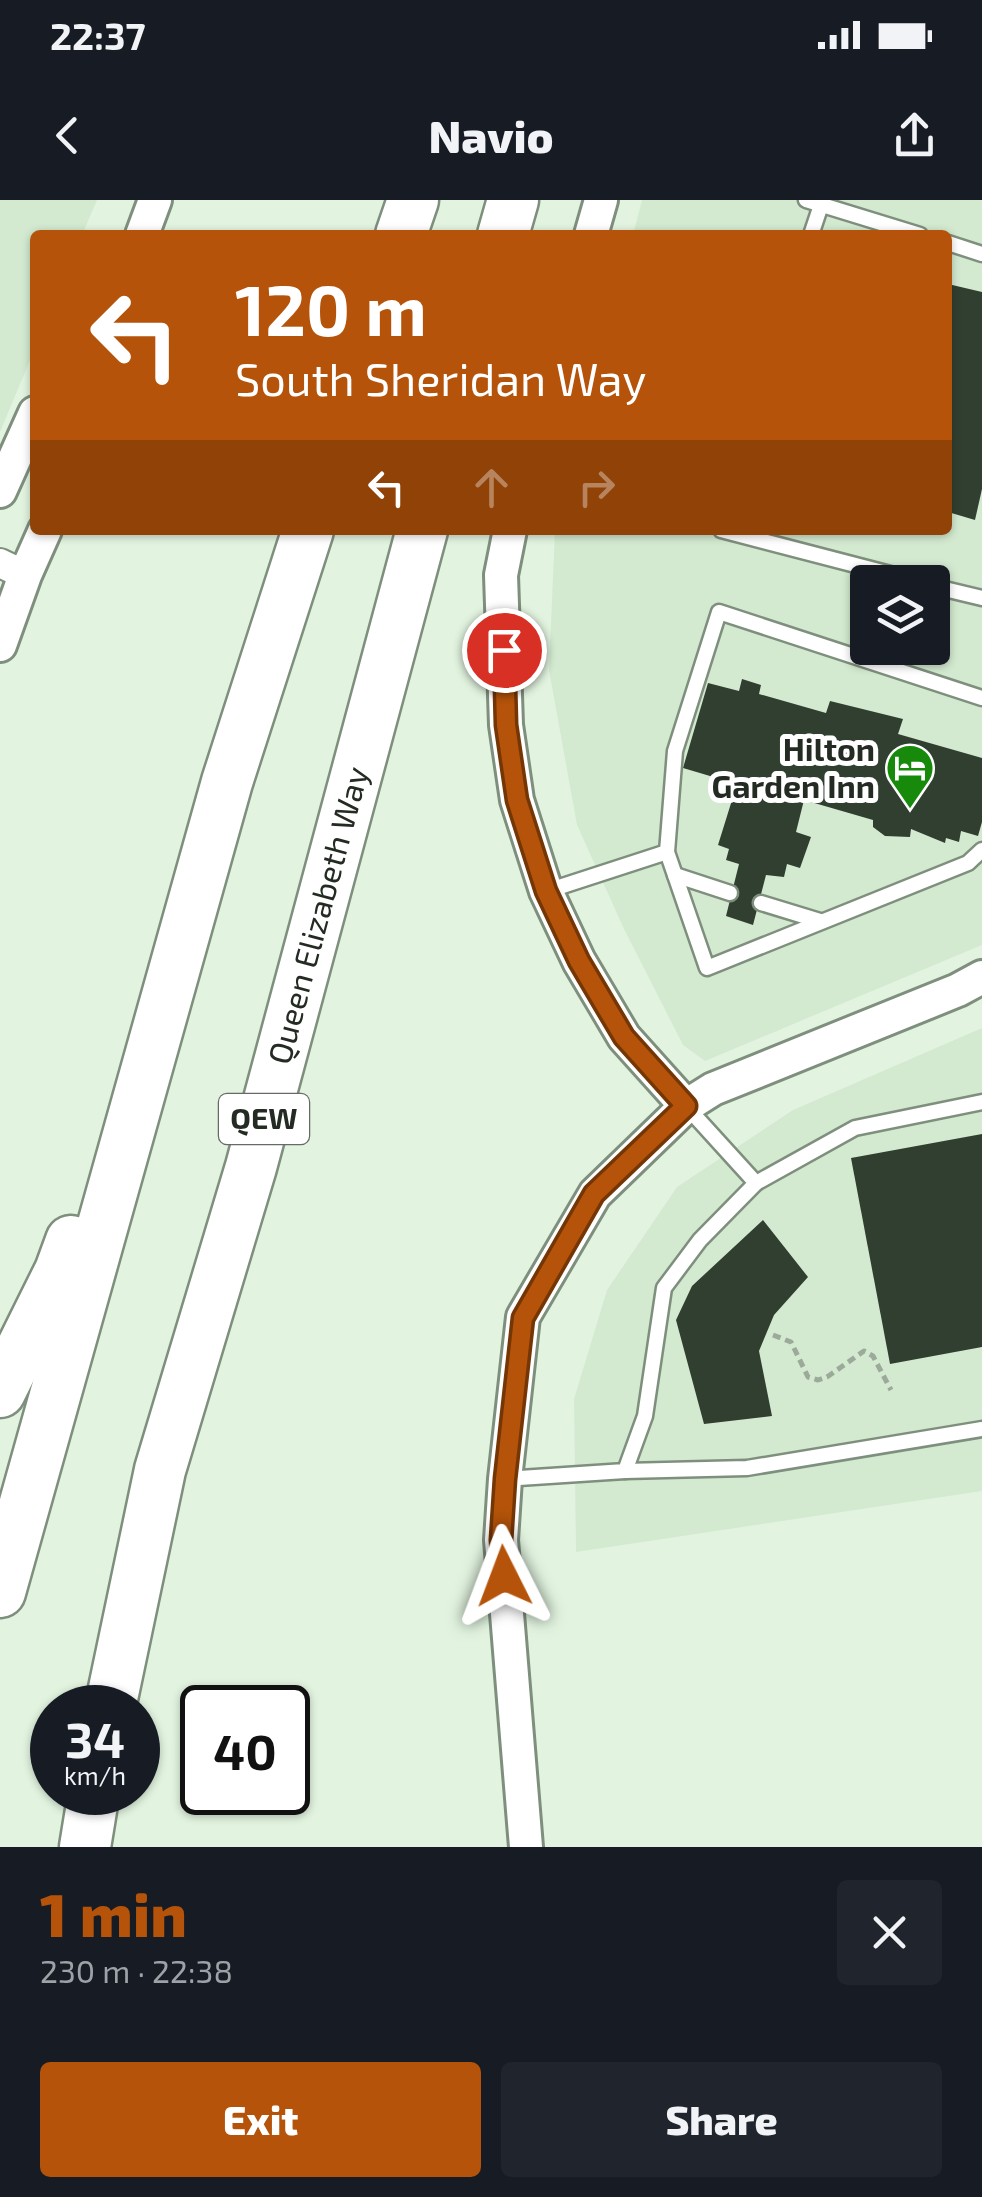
<!DOCTYPE html>
<meta charset="utf-8">
<style>
body{margin:0;font-family:"Exo 2",sans-serif;background:#20242c;color:#f1f3f6;height:100vh;display:flex;flex-direction:column;font-size:38px;white-space:nowrap}
*{box-sizing:border-box;margin:0}
p{font-size:32px;color:#9ea1a6}
.icon{flex:none;width:55px;height:55px;fill:none;stroke:currentColor;stroke-width:2;stroke-linecap:round;stroke-linejoin:round}
.map{position:relative;height:1647px;overflow:hidden}
.side{display:flex;flex-direction:column;background:#171b24;flex:1}
.side>*{flex:none}
.hud{position:absolute;left:30px;top:30px;width:922px;height:305px;border-radius:10px;box-shadow:0 2px 8px #0004;background:#b45309;color:#fff;overflow:hidden}
.buttons{position:absolute;left:850px;top:365px;display:grid;gap:20px}
.buttons a{display:grid;place-items:center;width:100px;height:100px;border-radius:10px;background:#171b24;box-shadow:0 2px 8px #0004;font-size:50px}
.speed{position:absolute;left:30px;top:1485px;display:flex;gap:20px;font-size:50px;font-weight:700;text-align:center}
.speed>*{display:grid;place-content:center;width:130px;height:130px;border-radius:50%;background:#171b24;box-shadow:0 2px 8px #0004;line-height:1}
.speed small{font-size:25px;font-weight:400}
.speed .limit{border:5px solid #111;border-radius:15px;background:#fff;color:#111}
.pin{position:absolute;display:grid;place-items:center;width:85px;height:85px;color:#fff;margin:-42px;border:5px solid #fff;border-radius:50%;box-shadow:0 2px 10px #0007}
.me{position:absolute;width:110px;margin:-55px;rotate:357deg;stroke-linejoin:round;filter:drop-shadow(0 0 8px #0008)}
.turn{display:flex;align-items:center;gap:35px;height:210px;padding:0 40px;font-size:45px}
.turn .icon{width:130px;height:130px;stroke-width:2.5}
.turn b{display:block;font-size:70px;line-height:85px}
.lanes{display:flex;align-items:center;height:95px;padding:0 40px;background:#0003;justify-content:center;gap:50px;direction:ltr}
.lanes .off{opacity:.35}
.round{display:grid;place-items:center;flex:none;width:105px;height:105px;border-radius:10px;background:#20242c}
.headline{display:flex;align-items:center;justify-content:space-between;height:170px;padding:0 40px}
h1{font-size:60px;font-weight:800;line-height:75px;color:#b45309}
.button{display:flex;gap:20px;margin-top:auto;padding:20px 40px}
.button a{flex:1;height:115px;border-radius:10px;background:#b45309;color:#fff;font-size:40px;font-weight:800;line-height:115px;text-align:center}
.button a+a{background:#20242c;color:#f1f3f6}
.status{display:flex;justify-content:space-between;align-items:center;height:70px;padding:0 50px;background:#171b24;direction:ltr}
.status svg{height:28px;fill:currentColor}
header{display:flex;justify-content:space-between;align-items:center;height:130px;padding:0 40px;background:#171b24;font-size:45px;font-weight:800}
.map>svg:first-child{display:block}
.built{fill:#d3ead0;fill-rule:evenodd}
.building{fill:#313f30}
.lines{fill:none;stroke-linecap:round;stroke-linejoin:round}
.service-casing{stroke:#7f8f7d;stroke-width:19}
.minor-casing{stroke:#7f8f7d;stroke-width:32}
.tertiary-casing{stroke:#7f8f7d;stroke-width:38}
.motorway-casing{stroke:#7f8f7d;stroke-width:55}
.path{stroke:#9caa9a;stroke-width:5;stroke-dasharray:8 5;stroke-linecap:butt}
.service{stroke:#fff;stroke-width:14}
.minor{stroke:#fff;stroke-width:28}
.tertiary{stroke:#fff;stroke-width:32}
.motorway{stroke:#fff;stroke-width:50}
.route-casing{stroke:#753606;stroke-width:25}
.route{stroke:#b45309;stroke-width:18}
.labels{text-anchor:middle;stroke-width:10;stroke-linejoin:round;paint-order:stroke}
.shield{fill:#fff;stroke:#666b65;stroke-width:2.5}
.shield-label{font-size:30px;font-weight:bold;fill:#242b23}
.poi-label{font-size:32px;font-weight:bold;fill:#242b23;stroke:#fff;text-anchor:end}
.street-label{font-size:32px;fill:#242b23;stroke:#fff}
</style>
<div class="status"><b>22:37</b><svg viewBox="0 0 49 12"><path d="M0 12V9h3v3zM5 12V6h3v6zM10 12V3h3v9zM15 12V0h3v12zM26 1h20v11H26zM47 4h2v5h-2z"/></svg></div>
<header><svg class="icon" aria-label="back" viewBox="0 0 24 24"><path d="M15 5l-7 7 7 7"/></svg>Navio<svg class="icon" aria-label="share" viewBox="0 0 24 24"><path d="M12 15V3M7 8l5-5 5 5M5 13v7h14v-7"/></svg></header>
<div class="map">
<svg width="982" height="1647" viewBox="0 0 982 1647">
<rect width="100%" height="100%" fill="#e2f4e0"/>
<g class="built">
<path d="M0 0H97L82 35H35V148L0 232Z"/>
<path d="M642 0H982V745L705 861 683 845 624 729 577 625 549 470 555 330H948V35H633ZM868 382H932V448H868Z"/>
<path d="M982 828V1291L576 1352 574 1199 607 1090 677 987 793 910Z"/>
</g>
<g class="building">
<path d="M948 84 982 92V289L975 320 948 312Z"/>
<path d="M742 479 761 485 759 494 826 513 830 501 903 519 898 534 982 558V622L978 636 961 631 959 642 946 638 945 643 911 629 910 637 885 636 873 627V620L804 600 796 632 811 637 800 668 787 664 784 677 766 675 753 725 726 716 739 664 726 660 729 649 718 645 737 584 683 568 708 483 739 491Z"/>
<path d="M982 934V1147L890 1164 851 958Z"/>
<path d="M763 1020 808 1077 774 1115 759 1151 772 1216 704 1224 676 1120 692 1086Z"/>
</g>
<g class="lines">
<g class="service-casing">
<g id="service">
<path d="M806 0 920 35"/>
<path d="M811 35 821 5"/>
<path d="M948 43 982 54"/>
<path d="M721 330 921 382"/>
<path d="M932 386 982 398"/>
<path d="M982 498 719 412 675 551 667 652 707 768 968 663 982 650"/>
<path d="M675 675 730 693"/>
<path d="M547 691 667 652"/>
<path d="M761 703 820 721"/>
<path d="M756 983 855 928 982 902"/>
<path d="M625 1271 747 1268 982 1229"/>
<path d="M505 1279 625 1271 645 1216 664 1088 700 1040 756 983 686 906"/>
</g>
</g>
<g class="minor-casing">
<path id="minor" d="M0 363 25 375"/>
</g>
<g class="tertiary-casing">
<g id="tertiary">
<path d="M142 35 155 0"/>
<path d="M591 35 601 0"/>
<path d="M0 291 35 213"/>
<path d="M510 330 501 375 506 525 517 600 546 691 579 761 624 837 686 906"/>
<path d="M0 445 25 375 45 330"/>
<path d="M526 1647 501 1340 505 1279 523 1117 595 994 686 906 713 889 958 790 982 777"/>
</g>
</g>
<g class="motorway-casing">
<g id="motorway">
<path d="M401 35 413 0"/>
<path d="M503 35 513 0"/>
<path d="M0 1192 60 1071 71 1041"/>
<path d="M0 1392 227 582 308 330"/>
<path id="s1" d="M110 1508 160 1270 251 967 422 330"/>
<path d="M85 1647 94 1592"/>
</g>
</g>
<path class="path" d="M773 1135 791 1142 808 1177 818 1180 827 1177 864 1151 873 1156 891 1190"/>
<use href="#service" class="service"/>
<use href="#minor" class="minor"/>
<use href="#tertiary" class="tertiary"/>
<use href="#motorway" class="motorway"/>
</g>
<g class="lines">
<g class="route-casing">
<path id="route" d="M504 450 506 525 517 600 546 691 579 761 624 837 686 906 594 994 523 1118 505 1279 501 1340 504 1376"/>
</g>
<use href="#route" class="route"/>
</g>
<defs>
<g id="hotel-pin" transform="scale(2.5)"><path d="M0 17L-7.5 6A9.5 9.5 0 1 1 7.5 6Z" fill="#178a0c" stroke="#fff"/><path d="M-6-4.5h1.5V1H6V5H4.5V3h-9V5H-6ZM-4 0a1.8 1.8 0 1 1 3.6 0ZM.5 0V-2.5h3Q6-2.5 6 0Z" fill="#fff"/></g>
</defs>
<g fill-rule="evenodd">
<use href="#hotel-pin" x="910" y="568"/>
</g>
<g class="labels">
<rect class="shield" x="219" y="894" width="90" height="50" rx="8"/>
<g class="shield-label">
<text x="264" y="929">QEW</text>
</g>
<g class="poi-label">
<text x="875" y="561">Hilton<tspan x="875" dy="37">Garden Inn</tspan></text>
</g>
<g class="street-label">
<text dy="11" stroke="none"><textPath href="#s1" startOffset="820">Queen Elizabeth Way</textPath></text>
</g>
</g>
</svg>
<div class="buttons">
<a><svg class="icon" aria-label="layers" viewBox="0 0 24 24"><path d="M12 4l9 5-9 5-9-5zM3 14l9 5 9-5"/></svg></a>
</div>
<div class="speed"><div>34<small>km/h</small></div><div class="limit">40</div></div>
<div class="pin" style="left:504px;top:450px;background:#d93025"><svg class="icon" aria-label="arrive" viewBox="0 0 24 24"><path d="M6 21V4h12l-3 4 3 4H6"/></svg></div>
<svg class="me" style="left:504px;top:1376px" viewBox="-20 -20 40 40"><path d="M0-17L14 15 0 8-14 15z" fill="#b45309" stroke="#fff" stroke-width="4"/></svg>
<div class="hud">
<div class="turn"><svg class="icon" aria-label="left" viewBox="0 0 24 24"><path d="M17 20v-9H6M10 6l-5 5 5 5"/></svg><div><b>120 m</b>South Sheridan Way</div></div>
<div class="lanes"><svg class="icon" aria-label="left" viewBox="0 0 24 24"><path d="M17 20v-9H6M10 6l-5 5 5 5"/></svg><svg class="icon off" aria-label="ahead" viewBox="0 0 24 24"><path d="M12 20V5M6 11l6-6 6 6"/></svg><svg class="icon off" aria-label="right" viewBox="0 0 24 24"><path d="M7 20v-9h11M14 6l5 5-5 5"/></svg></div>
</div>
</div>
<section class="side">
<div class="headline"><div><h1>1 min</h1><p>230 m · 22:38</p></div><a class="round"><svg class="icon" aria-label="close" viewBox="0 0 24 24"><path d="M6 6l12 12M18 6L6 18"/></svg></a></div>
<div class="button"><a>Exit</a><a>Share</a></div>
</section>
